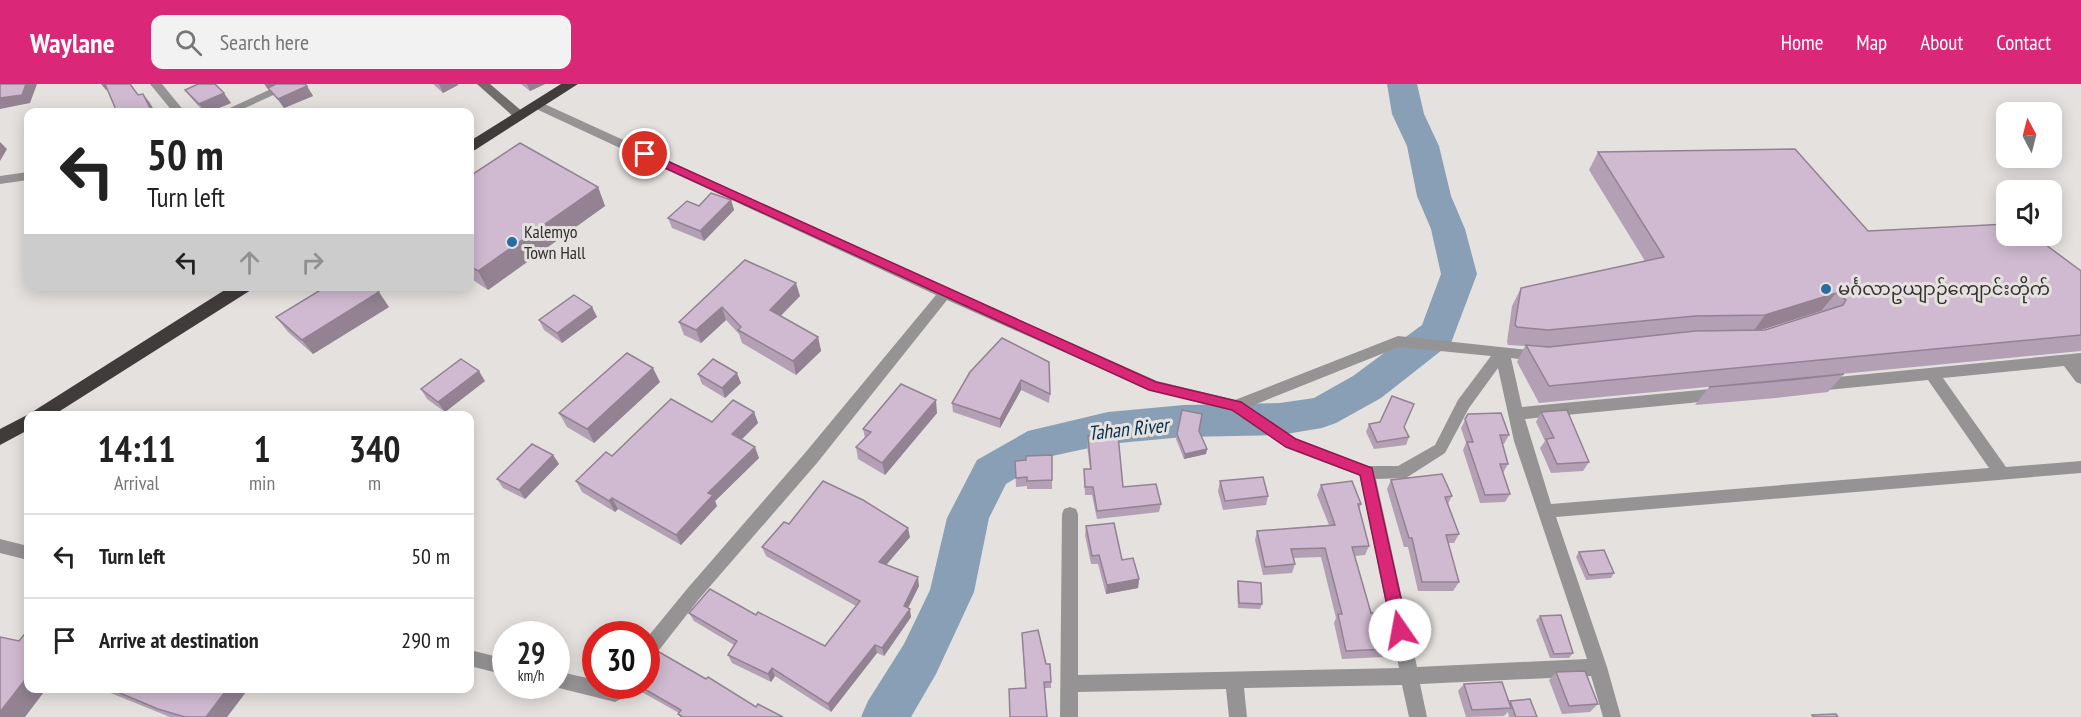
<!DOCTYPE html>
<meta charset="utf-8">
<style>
body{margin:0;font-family:"PT Sans Narrow","Noto Sans Myanmar",sans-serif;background:#f2f2f2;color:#222;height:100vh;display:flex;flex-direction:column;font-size:22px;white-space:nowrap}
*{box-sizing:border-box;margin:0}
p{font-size:20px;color:#767676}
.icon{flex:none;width:33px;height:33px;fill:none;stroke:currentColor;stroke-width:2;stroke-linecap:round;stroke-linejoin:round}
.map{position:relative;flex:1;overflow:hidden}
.sheet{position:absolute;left:24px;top:327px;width:450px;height:282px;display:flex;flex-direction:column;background:#fff;border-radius:12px;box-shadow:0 3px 15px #0003}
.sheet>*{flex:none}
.guide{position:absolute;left:24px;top:24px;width:450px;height:183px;border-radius:12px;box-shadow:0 3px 15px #0003;background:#fff;color:#222;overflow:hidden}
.needle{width:39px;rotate:353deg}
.tools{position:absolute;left:1996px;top:18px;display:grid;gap:12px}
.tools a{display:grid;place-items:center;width:66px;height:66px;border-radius:12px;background:#fff;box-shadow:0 3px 15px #0003;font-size:30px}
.speed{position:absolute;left:492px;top:537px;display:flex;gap:12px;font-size:30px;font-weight:700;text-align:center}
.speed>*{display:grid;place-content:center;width:78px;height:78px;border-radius:50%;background:#fff;box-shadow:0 3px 15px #0003;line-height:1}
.speed small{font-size:15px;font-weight:400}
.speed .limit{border:9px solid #d22;background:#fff;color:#111}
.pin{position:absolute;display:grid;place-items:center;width:51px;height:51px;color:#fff;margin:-26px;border:3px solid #fff;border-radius:50%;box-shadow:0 2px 6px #0007}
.me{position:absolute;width:66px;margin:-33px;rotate:348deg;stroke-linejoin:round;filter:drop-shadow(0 0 4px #0008)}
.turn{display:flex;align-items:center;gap:21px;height:126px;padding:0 24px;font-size:27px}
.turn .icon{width:78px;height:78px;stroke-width:2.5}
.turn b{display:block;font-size:42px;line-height:51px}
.lanes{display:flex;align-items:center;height:57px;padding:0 24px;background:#0003;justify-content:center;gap:30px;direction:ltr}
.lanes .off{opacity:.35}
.eta{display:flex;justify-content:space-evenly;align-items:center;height:102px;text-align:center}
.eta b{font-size:36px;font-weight:600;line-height:42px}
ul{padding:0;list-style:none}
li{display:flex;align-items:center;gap:18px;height:84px;padding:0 24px;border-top:2px solid #e0e0e0}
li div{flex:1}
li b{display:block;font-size:22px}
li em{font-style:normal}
header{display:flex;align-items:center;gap:36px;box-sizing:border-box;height:84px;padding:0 30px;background:#db2777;color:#fff}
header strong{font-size:28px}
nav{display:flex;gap:33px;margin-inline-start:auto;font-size:21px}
.search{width:420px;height:54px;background:#f2f2f2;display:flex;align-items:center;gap:15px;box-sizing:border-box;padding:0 21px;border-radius:12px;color:#767676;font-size:22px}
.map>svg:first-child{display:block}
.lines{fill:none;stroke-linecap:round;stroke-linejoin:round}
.river{fill:#899fb5;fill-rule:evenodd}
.street{fill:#959393;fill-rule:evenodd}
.secondary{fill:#706d6d;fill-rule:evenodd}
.highway{fill:#403c3c;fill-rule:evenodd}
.wall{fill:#b3a0b4;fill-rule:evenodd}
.shaded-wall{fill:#928292}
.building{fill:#d0bad1;stroke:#928292;stroke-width:1.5}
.route{fill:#db2777;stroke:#8e194d;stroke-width:1.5}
.poi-dot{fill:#296ca1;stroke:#e5e1df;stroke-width:2}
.labels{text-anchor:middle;stroke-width:6;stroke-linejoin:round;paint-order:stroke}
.poi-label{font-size:18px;fill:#323030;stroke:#e5e1df;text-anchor:start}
.water-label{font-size:20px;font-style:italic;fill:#092f4e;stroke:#e5e1df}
</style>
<header>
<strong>Waylane</strong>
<div class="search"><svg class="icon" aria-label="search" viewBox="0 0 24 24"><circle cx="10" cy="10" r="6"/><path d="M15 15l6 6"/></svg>Search here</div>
<nav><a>Home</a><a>Map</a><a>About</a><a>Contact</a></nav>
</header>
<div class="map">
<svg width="2081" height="633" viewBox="0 0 2081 633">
<rect width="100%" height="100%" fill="#e5e1df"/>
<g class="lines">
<path class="river" d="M1387 0H1417L1424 30 1439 62 1451 112 1465 145 1477 190 1451 259 1381 314 1336 339 1322 344 1280 351 1184 353 1108 360 1052 372 1006 400 989 434 974 508 936 590 911 633H861L868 617 904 560 930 506 947 434 977 376 1028 347 1108 328 1184 321 1280 319 1314 314 1353 292 1422 241 1441 190 1431 145 1417 112 1407 62 1392 30Z"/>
<g class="street">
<path d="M150 0H162L185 28H173Z"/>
<path d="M282 0H298L236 28H221Z"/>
<path d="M538 17 950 205 1157 297 1235 316 1398 252 1546 268 1548 272 1546 276 1541 278 1511 274 1522 323 1721 304 1726 306 1728 310 1726 314 1721 316 1525 335 1551 420 1989 384 1928 296 1817 307 1812 305 1810 301 1812 297 1817 295 2081 269V300L2076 298 2064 282 1943 294 2006 383 2081 377V389L1556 433 1607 583 1621 633H1603L1591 592 1420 600 1427 633H1409L1402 601 1244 604 1247 633H1229L1226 605 1078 608V633H1060L1062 430 1064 425 1070 423 1076 425 1078 430V591L1399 584 1360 392 1286 363 1232 327 1149 306 947 216 817 379 699 515 652 575 646 577V555L687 505 805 369 936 211 534 24 532 21ZM1399 263 1491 272 1458 316 1435 361 1398 382H1368L1296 355 1249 323ZM1498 284 1514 357 1587 575 1417 583 1376 395 1406 394 1445 369 1469 324Z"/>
<path d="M28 88V96L0 100V92Z"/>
<path d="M0 455 28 462V476L0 469Z"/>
<path d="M470 566 506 575V591L470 582Z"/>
<path d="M556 587 596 596V602H629L621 615 615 618 551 602H556Z"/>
</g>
<path class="secondary" d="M477 0H490L524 29V35H516Z"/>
<g class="highway">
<path d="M561 0H578L475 66 470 68V57Z"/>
<path d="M231 202H253L251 206 52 332H28V346L0 361V345L29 330Z"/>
</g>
</g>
<g class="wall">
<path d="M264 0H305L313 12 284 24 269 4H267Z"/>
<path d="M433 0H458V1L443 9Z"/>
<path d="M521 0H545L530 7Z"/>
<path d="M185 6 231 19 209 28H204L193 16Z"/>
<path d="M1598 68 1868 147 2081 187V267L1539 319 1517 278 1525 262 1508 261 1507 258 1512 222 1521 204 1645 177 1589 86ZM1821 227 1823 228 1765 246H1761Z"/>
<path d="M470 92 598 103 605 122 488 206 470 194Z"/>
<path d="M731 116 734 126 704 157 672 144 668 134 699 122Z"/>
<path d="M745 176 800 212 781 232 818 253 821 267 796 291 742 259 739 250 726 236 701 259 684 251 679 238Z"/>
<path d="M389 223 313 270 288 248 276 233Z"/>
<path d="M592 223 597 233 562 259 544 246 539 236Z"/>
<path d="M1002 254 1050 310 1049 319 1021 306 1000 344 953 328 952 319Z"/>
<path d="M698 290 741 299 725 314 702 300Z"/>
<path d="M1844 290 1828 308 1776 314 1695 321 1709 303Z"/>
<path d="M485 297 445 328 427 315 421 305Z"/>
<path d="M660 298 594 359 567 343 559 329Z"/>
<path d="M1182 326 1199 347 1207 365 1206 370 1184 375 1176 355Z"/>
<path d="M754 328 758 339 742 355 759 374 715 417 717 422 681 461 618 425 615 428 582 408 576 397 712 338Z"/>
<path d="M1541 328 1589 378 1583 387 1551 389 1540 364 1545 357 1536 338Z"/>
<path d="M937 329 885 391 858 375 856 363 865 354 863 345Z"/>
<path d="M1468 330 1509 351 1504 360H1502L1508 380 1503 389 1510 410 1505 418 1480 419 1463 366 1466 359 1461 344Z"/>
<path d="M1380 338 1404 343 1409 353 1406 361 1374 365 1366 348 1369 340Z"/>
<path d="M1088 352 1123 403 1161 420 1159 428 1097 435 1092 411H1085L1084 385H1090L1087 361Z"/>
<path d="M553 371 559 380 525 415 503 404 497 395Z"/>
<path d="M1052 371V405H1027V402L1016 403 1015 377 1026 376Z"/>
<path d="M1391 396 1452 412 1448 420 1459 450 1454 459H1448L1459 498 1453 507H1418L1408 463H1404L1387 405Z"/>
<path d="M1220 397 1268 412 1266 421 1223 426 1218 407Z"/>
<path d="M1321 401 1361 420 1359 425 1369 462 1365 471 1355 472 1371 529 1388 565 1384 573 1342 575 1334 539 1336 534 1321 473 1294 474 1295 480 1292 489 1263 491 1255 456 1257 447 1329 441 1317 411Z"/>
<path d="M789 440 910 453 886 481 919 502 908 524 911 533 884 572 877 569 831 628 775 592 771 598 732 579 728 571 734 561 694 537 689 529 756 531 825 562 856 522 766 472 762 463Z"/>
<path d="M1086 442 1139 495 1138 504 1106 510 1098 480H1091L1085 451Z"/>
<path d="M1579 468 1614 489 1611 494 1586 496 1576 473Z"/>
<path d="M1238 497 1262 520 1260 525 1238 524 1237 501Z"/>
<path d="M1540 532 1573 569 1569 574H1550L1536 536Z"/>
<path d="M1022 549 1051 598V604H1025Z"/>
<path d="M1556 588 1598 620 1590 628 1562 630 1549 596Z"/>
<path d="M1464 600 1509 619 1510 617 1537 633H1509L1508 628 1504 632 1466 633 1458 607Z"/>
<path d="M637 602H646L756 623 783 633H680L678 630 679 629 640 607Z"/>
<path d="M102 604H249L227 633H170L108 608Z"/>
</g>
<g class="shaded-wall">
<path d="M26 0H37L30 19 0 25V14Z"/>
<path d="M101 0H106L110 5 106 6Z"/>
<path d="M265 0H277L267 4Z"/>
<path d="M439 0H458V1L443 9Z"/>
<path d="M527 0H545L530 7Z"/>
<path d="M307 2 313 12 284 24 278 15Z"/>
<path d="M224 9 231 19 209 28H205L199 20Z"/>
<path d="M143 10 150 19 155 28H152Z"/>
<path d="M0 58 7 65 0 77Z"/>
<path d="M598 103 605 122 488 206 478 187Z"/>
<path d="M731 116 734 126 704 157 700 147Z"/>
<path d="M796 199 800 212 773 239 770 226Z"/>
<path d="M379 208 389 223 313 270 302 256Z"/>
<path d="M1836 209 1821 227 1752 249 1765 231Z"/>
<path d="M592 223 597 233 562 259 557 249Z"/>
<path d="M722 223 726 236 701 259 696 246Z"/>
<path d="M818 253 821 267 796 291 793 277Z"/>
<path d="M653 284 660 298 594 359 587 345Z"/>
<path d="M479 287 485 297 445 328 438 318Z"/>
<path d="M737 289 741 299 725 314 722 304Z"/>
<path d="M1021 296V306L1000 344V335Z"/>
<path d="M936 316 937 329 885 391 882 379Z"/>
<path d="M754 328 758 339 736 361 732 350Z"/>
<path d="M755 363 759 374 715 417 717 422 681 461 676 451 708 409Z"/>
<path d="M1207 365 1206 370 1184 375 1185 370Z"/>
<path d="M553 371 559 380 525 415 519 406Z"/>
<path d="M612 414 618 425 615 428 609 417Z"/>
<path d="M908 444 910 453 881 487 879 478Z"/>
<path d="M918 493 919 502 905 530 904 522Z"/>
<path d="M1139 495 1138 504 1106 510 1107 501Z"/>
<path d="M910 525 911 533 884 572 882 564Z"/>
<path d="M875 561 877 569 831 628 828 620Z"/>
<path d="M772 584 775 592 771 598 768 590Z"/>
<path d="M28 592V604H47L25 633H0V628Z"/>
<path d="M228 604H249L227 633H206Z"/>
</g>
<g class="building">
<path d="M0 0H26L22 11 0 14Z"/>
<path d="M105 0H130L138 11 143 10 152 28H131L129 26 122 28H117Z"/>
<path d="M198 0H215L224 9 199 20 185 6Z"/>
<path d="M276 0H305L307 2 278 15 268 4Z"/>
<path d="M451 25 457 28H445Z"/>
<path d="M520 59 598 103 478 187 470 182V92Z"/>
<path d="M1795 65 1868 147 2007 140V152H2034L2081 187V251L1549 302 1526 261 1549 263 1695 247 1765 246 1843 221 1846 216 1836 209 1765 231 1695 232 1548 246 1517 243 1515 241 1521 204 1664 173 1598 68Z"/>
<path d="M711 109 731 116 700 147 668 134 687 117 699 122Z"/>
<path d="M745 176 796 199 770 226 818 253 793 277 738 246 741 243 722 223 696 246 679 238Z"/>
<path d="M327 202H372L379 208 302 256 276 233Z"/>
<path d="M574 211 592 223 557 249 539 236Z"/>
<path d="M1002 254 1049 278 1050 310 1021 296 1000 335 952 319 970 288Z"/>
<path d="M627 269 653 284 587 345 559 329Z"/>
<path d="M461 275 479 287 438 318 421 305Z"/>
<path d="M713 275 737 289 722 304 698 290Z"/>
<path d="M1844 290 1791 296 1709 303Z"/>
<path d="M901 300 936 316 882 379 856 363 871 348 863 345Z"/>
<path d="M1392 312 1414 320 1404 343 1409 353 1377 358 1369 340 1380 338Z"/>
<path d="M671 315 712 338 733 316 754 328 732 350 755 363 708 409 713 411 676 451 612 414 609 417 576 397 606 368 612 372Z"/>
<path d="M1182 326 1202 330 1199 347 1207 365 1185 370 1177 350Z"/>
<path d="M1567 326 1589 378 1557 380 1546 355 1554 354 1541 328Z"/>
<path d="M1501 329 1509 351H1500L1508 380H1500L1510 410 1485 411 1467 358H1473L1465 335 1468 330Z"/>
<path d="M1118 351 1123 403 1156 400 1161 420 1097 427 1093 403H1085L1084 385H1091L1088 352Z"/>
<path d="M532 360 553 371 519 406 497 395Z"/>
<path d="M1052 371V396L1027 397V393L1016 394 1015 377 1026 376V372Z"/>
<path d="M1442 390 1452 412 1445 413 1459 450 1446 451 1459 498H1422L1412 454H1409L1391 396Z"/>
<path d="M1263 393 1268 412 1225 417 1220 397Z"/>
<path d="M823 397 863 416 908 444 879 478 918 493 904 522 910 525 882 564 875 561 828 620 772 584 768 590 728 571 737 557 689 529 710 505 756 531 758 528 825 562 860 517 762 463 784 438 789 440Z"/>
<path d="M1352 397 1361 420H1358L1369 462 1352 463 1371 529H1379L1388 565 1346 567 1338 530H1342L1325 464 1291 465 1295 480 1265 483 1257 447 1335 441 1321 401Z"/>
<path d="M1114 439 1122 476 1133 474 1139 495 1107 501 1099 471 1092 472 1086 442Z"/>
<path d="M1604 466 1614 489 1589 491 1579 468Z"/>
<path d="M1238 497 1261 499 1262 520 1239 519Z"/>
<path d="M1561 531 1573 569 1554 570 1540 532Z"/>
<path d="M28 546V592L0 628V553L19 557Z"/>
<path d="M1038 546 1046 580H1050L1051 598H1044L1047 633H1010L1009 605 1026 604 1022 549Z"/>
<path d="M659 568 706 595 708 593 756 623 758 620 783 633H683L678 630 681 626 639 602H646V584Z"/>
<path d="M1585 587 1598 620 1569 622 1556 588Z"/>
<path d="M1502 598 1511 624 1472 626 1464 600Z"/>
<path d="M108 604H228L206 633H185L158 625Z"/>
<path d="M1530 615 1537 633H1516L1510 617Z"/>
<path d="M1836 630 1838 633H1813L1812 631Z"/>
</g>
<path class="route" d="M645 67 1156 298 1241 318 1296 355 1372 384 1408 546 1405 551 1400 554 1394 551 1392 546 1360 391 1286 363 1232 326 1149 306 641 73V68Z"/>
<g class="poi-dot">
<circle cx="512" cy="158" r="6"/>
<circle cx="1826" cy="205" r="6"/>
</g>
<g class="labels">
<g class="poi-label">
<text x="524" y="154">Kalemyo<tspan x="524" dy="21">Town Hall</tspan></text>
<text x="1838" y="211">မင်္ဂလာဥယျာဉ်ကျောင်းတိုက်</text>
</g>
<g class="water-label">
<text transform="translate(1128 345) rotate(-6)" y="7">Tahan River</text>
</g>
</g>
</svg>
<div class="tools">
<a><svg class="needle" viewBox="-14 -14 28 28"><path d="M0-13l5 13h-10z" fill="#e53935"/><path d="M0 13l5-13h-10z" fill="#767676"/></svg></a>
<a><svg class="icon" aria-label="sound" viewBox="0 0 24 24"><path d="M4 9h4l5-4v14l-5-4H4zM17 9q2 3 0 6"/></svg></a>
</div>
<div class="speed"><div>29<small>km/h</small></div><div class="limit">30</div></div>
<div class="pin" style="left:645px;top:70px;background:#d93025"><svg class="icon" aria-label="arrive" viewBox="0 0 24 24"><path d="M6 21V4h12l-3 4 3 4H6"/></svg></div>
<svg class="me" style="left:1400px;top:546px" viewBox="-20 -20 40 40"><circle r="19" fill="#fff"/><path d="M0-13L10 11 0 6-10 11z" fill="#db2777"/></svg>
<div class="guide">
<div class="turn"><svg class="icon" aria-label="left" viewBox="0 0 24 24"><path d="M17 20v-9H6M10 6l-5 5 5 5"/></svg><div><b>50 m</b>Turn left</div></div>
<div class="lanes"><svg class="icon" aria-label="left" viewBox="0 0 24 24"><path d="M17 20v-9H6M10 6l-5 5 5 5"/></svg><svg class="icon off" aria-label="ahead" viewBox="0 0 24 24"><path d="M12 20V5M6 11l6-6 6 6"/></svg><svg class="icon off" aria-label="right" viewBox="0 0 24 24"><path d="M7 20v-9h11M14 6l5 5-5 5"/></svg></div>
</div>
<section class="sheet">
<div class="eta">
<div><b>14:11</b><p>Arrival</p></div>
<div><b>1</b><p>min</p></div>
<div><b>340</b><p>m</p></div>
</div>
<ul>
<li><svg class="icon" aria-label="left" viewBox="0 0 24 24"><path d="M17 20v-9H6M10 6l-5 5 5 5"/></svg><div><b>Turn left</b></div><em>50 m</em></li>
<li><svg class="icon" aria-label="arrive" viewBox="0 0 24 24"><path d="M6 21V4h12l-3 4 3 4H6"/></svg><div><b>Arrive at destination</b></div><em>290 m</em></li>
</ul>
</section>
</div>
